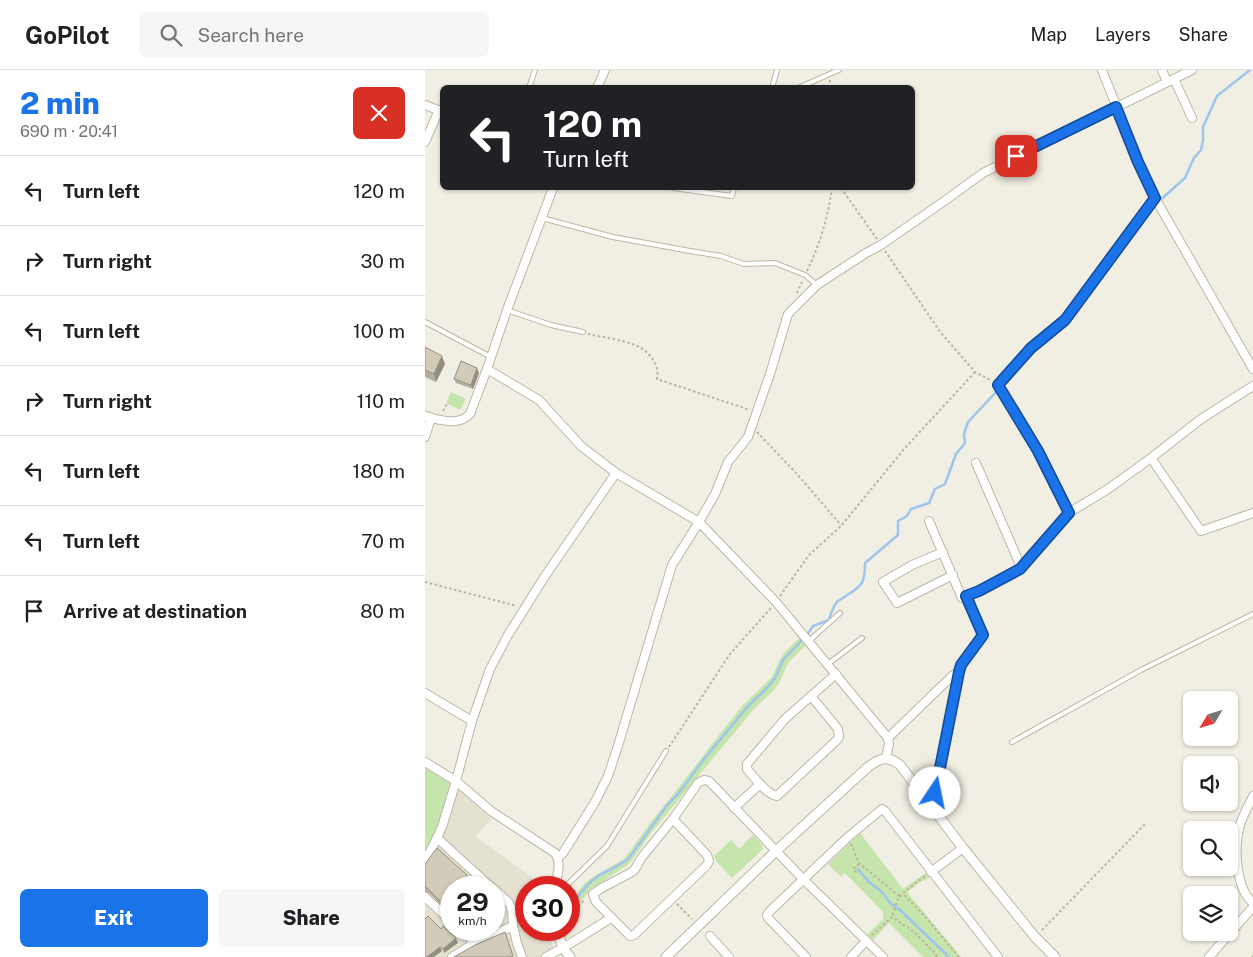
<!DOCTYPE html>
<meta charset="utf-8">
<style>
body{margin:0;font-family:"Public Sans",sans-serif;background:#f6f6f6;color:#202124;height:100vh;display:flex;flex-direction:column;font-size:19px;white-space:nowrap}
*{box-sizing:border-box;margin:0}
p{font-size:16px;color:#757577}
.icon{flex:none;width:28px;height:28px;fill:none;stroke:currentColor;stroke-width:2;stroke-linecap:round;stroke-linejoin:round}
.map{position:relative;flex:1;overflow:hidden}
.sheet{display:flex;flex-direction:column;background:#fff;width:425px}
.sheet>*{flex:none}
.guide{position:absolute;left:15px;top:15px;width:475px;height:105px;border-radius:8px;box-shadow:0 1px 4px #0004;background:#202124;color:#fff;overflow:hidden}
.needle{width:32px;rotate:232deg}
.tools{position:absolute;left:758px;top:621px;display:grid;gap:10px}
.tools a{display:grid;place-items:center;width:55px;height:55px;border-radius:8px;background:#fff;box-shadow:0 1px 4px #0004;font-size:25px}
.speed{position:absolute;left:15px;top:806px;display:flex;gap:10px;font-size:25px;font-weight:700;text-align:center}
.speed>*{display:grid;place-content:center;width:65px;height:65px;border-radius:50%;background:#fff;box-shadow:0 1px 4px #0004;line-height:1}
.speed small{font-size:12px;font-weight:400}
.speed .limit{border:8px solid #d22;background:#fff;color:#111}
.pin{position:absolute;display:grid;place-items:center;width:42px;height:42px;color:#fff;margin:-21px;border-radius:10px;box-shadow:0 2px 8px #0006}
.me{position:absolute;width:55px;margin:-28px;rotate:11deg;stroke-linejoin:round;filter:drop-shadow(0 0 4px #0008)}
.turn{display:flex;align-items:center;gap:18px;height:105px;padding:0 20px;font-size:22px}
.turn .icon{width:65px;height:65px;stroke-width:2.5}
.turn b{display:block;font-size:35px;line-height:42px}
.round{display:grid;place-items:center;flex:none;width:52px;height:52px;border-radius:8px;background:#f6f6f6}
.overview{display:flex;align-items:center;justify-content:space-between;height:85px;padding:0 20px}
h1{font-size:30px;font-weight:800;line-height:38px;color:#1a73e8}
.button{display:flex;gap:10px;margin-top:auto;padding:10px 20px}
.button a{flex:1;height:58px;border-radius:8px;background:#1a73e8;color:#fff;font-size:20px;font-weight:800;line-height:58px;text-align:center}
.button a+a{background:#f6f6f6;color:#202124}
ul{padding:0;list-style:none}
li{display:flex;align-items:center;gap:15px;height:70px;padding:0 20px;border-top:1px solid #e0e0e0}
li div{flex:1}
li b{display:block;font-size:19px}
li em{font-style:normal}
header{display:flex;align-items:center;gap:30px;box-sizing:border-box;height:70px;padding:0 25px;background:#fff;border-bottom:1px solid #e0e0e0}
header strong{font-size:24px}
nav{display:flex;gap:28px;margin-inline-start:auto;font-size:18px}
.search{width:350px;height:45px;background:#f6f6f6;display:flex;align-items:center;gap:12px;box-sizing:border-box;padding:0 18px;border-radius:8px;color:#757577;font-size:19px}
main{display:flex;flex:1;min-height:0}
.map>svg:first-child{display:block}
.residential{fill:#e5e1d1;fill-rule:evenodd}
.green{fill:#c5e5ac}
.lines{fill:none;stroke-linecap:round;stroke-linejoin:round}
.stream{stroke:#9fc5ed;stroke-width:2.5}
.service-casing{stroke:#bcb7a6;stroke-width:6}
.minor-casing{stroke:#bcb7a6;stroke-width:10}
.tertiary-casing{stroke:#bcb7a6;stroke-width:11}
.path{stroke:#bdb498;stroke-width:2;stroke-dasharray:2.5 2.5;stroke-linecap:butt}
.service{stroke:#fff;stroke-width:4}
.minor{stroke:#fff;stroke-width:8}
.tertiary{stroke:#fff;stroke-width:9}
.wall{fill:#b5af9f}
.shaded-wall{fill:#938e82}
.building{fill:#d2cbb9;stroke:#938e82}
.route-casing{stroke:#114b97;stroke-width:12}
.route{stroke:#1a73e8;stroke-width:9}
</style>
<header>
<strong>GoPilot</strong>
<div class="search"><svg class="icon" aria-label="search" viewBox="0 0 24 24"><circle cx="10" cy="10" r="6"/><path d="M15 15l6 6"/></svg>Search here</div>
<nav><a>Map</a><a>Layers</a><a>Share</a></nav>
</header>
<main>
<section class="sheet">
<div class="overview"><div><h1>2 min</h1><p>690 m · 20:41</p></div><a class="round" style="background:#d93025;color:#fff"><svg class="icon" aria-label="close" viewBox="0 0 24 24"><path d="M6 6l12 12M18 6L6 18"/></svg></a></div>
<ul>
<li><svg class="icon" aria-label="left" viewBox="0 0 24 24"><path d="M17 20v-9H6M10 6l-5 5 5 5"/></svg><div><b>Turn left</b></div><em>120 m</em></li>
<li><svg class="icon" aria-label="right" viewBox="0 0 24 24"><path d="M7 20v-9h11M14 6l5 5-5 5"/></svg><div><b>Turn right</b></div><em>30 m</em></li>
<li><svg class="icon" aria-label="left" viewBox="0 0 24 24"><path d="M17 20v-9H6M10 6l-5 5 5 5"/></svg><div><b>Turn left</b></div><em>100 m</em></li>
<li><svg class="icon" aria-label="right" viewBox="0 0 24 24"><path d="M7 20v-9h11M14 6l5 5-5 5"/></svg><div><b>Turn right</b></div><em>110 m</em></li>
<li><svg class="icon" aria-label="left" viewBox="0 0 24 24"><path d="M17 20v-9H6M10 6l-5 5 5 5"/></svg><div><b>Turn left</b></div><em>180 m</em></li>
<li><svg class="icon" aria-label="left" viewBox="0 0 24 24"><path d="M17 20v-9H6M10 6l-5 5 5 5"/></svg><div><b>Turn left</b></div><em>70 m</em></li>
<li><svg class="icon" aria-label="arrive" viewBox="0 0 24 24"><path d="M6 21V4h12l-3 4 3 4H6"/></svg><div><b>Arrive at destination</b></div><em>80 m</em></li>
</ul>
<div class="button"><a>Exit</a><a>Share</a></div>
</section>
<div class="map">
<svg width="828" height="887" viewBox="0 0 828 887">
<rect width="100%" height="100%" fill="#f1eee3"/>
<path class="residential" d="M0 697 36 721 67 749 50 766 120 817 101 818V860H124L128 878 133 887H0ZM26 818H69V860H26Z"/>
<g class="green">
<path d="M26 322 41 329 35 340 21 333Z"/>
<path d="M375 567 381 575 363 593 355 611 349 620 329 639 226 763 205 793 201 796 166 819 144 845V834L155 819 161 812 171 805 199 789 226 752 247 726 298 660 318 635 347 607 354 591 360 582Z"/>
<path d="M0 697 26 713 27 718 15 753 0 780Z"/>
<path d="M435 763 478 819 502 802 506 806 499 811 498 810 482 822 536 887H498L464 853 448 870 442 865 458 849V842L420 803 416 807 403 794Z"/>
<path d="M328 765 337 775 338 779 307 808 291 791 289 786 306 770 314 779Z"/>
</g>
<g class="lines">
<g class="stream">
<path d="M733 132 760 108 769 88 776 80 778 71V57L792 26 825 0"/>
<path d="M382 565 388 556 404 550C406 544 407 538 412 532 415 529 419 528 422 525 438 516 440 511 440 493L473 465V451L482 446 486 439 504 433 510 419 520 414 531 384 540 373 539 364 543 352 573 320"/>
<path d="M433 799 444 812 457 822 465 833 474 839 522 885 523 887"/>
<path d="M144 839C153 827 161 814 173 806 183 800 195 796 204 788L243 734 254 723 279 689 324 635 342 618 350 608 358 590 378 569"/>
</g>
<g class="service-casing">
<g id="service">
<path d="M104 18 110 0"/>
<path d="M347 18 352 0"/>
<path d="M373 18 414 0"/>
<path d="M248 118 307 126 309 118"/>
<path d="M117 148 188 167 265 181 296 186 319 194 350 193 380 205 392 215"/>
<path d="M82 240 126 255 158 262"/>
<path d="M0 252 66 287"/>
<path d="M384 571 415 543"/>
<path d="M403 594 437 568"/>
<path d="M587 672 716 600 828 544"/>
<path d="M130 816H138L144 813 182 776 241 681"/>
</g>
</g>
<g class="minor-casing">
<g id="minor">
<path d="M677 0 713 91 730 128 828 299"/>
<path d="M737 0 742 12"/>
<path d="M749 9 767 48"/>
<path d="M172 18 180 0"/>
<path d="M0 35 18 42"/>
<path d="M0 72 14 40"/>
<path d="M62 299 114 330 156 376 191 403 274 452 247 495 192 679 183 706 170 732 138 783 133 788"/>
<path d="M0 367 6 348C20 351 34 355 45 344L62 299 82 240 128 118"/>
<path d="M726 388 776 461 828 443"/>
<path d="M551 393 596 497"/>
<path d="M644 443 613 381 573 315 606 278 640 250 730 128"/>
<path d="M504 451 537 528 541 526"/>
<path d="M518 482 487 495 458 512 472 533 528 505"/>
<path d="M0 623 47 651"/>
<path d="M386 626 413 659 414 667 411 671 352 726C341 724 329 707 322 699V694L360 649 411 604"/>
<path d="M463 668 528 605 534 602"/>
<path d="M461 688 464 674 463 668 351 532 274 452 290 424 303 392 323 367 345 304 363 244 392 215 441 183 456 175 518 132 558 103 767 0"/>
<path d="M0 692 31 711 66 741 130 783C137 793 132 806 130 818"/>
<path d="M828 726C824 735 818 745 815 755 809 776 810 818 828 833"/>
<path d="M503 731 511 723 534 602 536 595 558 565 541 526 554 521 595 499 642 444 683 419 726 388 776 349 828 316"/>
<path d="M309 738 335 714"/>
<path d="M248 749 282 785 284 791 282 795 209 865 205 866 171 832 168 824 175 819 207 802 210 799 217 787 248 749 273 713 279 710 284 711 378 809 458 887"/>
<path d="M12 768 67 818"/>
<path d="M0 791 12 768 18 754 31 711 47 651 65 599 83 565 120 506 191 403"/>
<path d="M506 802 538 778"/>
<path d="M69 819 84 833 87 840 88 856 92 873 97 887"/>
<path d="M0 827 26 851"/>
<path d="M36 860 50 873"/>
<path d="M285 866 304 887"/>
<path d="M27 887 50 873 88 856"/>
<path d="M121 887 146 873 186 848"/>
<path d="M381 887 343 848 342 845 344 842 423 767 457 739 460 741 573 887"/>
<path d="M426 887 441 871"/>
<path d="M784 887 828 837"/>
</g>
</g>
<g class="tertiary-casing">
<g id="tertiary">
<path d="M0 346 6 348"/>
<path d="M132 860 138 878 145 887"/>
<path d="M241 887 351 781 443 697C455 688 462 685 475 695L538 778 610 867 630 887"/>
</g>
</g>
<g class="path">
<path d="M405 10V18"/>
<path d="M416 118 452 169"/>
<path d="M460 181 516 263 550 302 567 311"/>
<path d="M382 201C395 174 403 147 407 118"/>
<path d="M372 223 377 212"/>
<path d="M163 264C177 267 198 270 210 275 223 280 235 294 232 309L325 340"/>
<path d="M18 341 22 334"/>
<path d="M332 362 372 404 416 455"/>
<path d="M0 512 92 536"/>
<path d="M355 526 384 485 416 456 480 378 550 302"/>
<path d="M244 677 305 584 346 538"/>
<path d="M426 774 434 793 474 826 467 847"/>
<path d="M434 794 428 799 431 802 434 803"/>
<path d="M474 826H480L497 843 534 887"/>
<path d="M474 826 500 806"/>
<path d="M252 834 267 849"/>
<path d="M144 848 160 829"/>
<path d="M617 860 721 753"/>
<path d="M447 865 467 847 488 861 510 883 512 887"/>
<path d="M827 887 828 886"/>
</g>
<use href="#service" class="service"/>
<use href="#minor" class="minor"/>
<use href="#tertiary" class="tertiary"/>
</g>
<g class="wall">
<path d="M0 277 20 294 11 312 0 307Z"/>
<path d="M54 303 48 319 31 313 29 309Z"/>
<path d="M0 794 26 818V845L4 823 0 822Z"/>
</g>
<g class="shaded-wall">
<path d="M17 286 20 294 11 312 9 304Z"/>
<path d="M52 298 54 303 48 319 46 315Z"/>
<path d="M76 838 78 842 69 851V845Z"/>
<path d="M48 860H54L49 865Z"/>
<path d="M31 868 33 873 19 883 18 879Z"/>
<path d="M15 877 17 881 9 887H2Z"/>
</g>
<g class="building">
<path d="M0 277 17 286 9 304 0 300Z"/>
<path d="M36 291 52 298 46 315 29 309Z"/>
<path d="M12 778 42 805 41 807 53 818H26V842L2 818 0 817V794Z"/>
<path d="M69 830 76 838 69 845Z"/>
<path d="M3 846 16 859 18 856 31 868 18 879 15 877 2 887H0V849Z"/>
<path d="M80 862 88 886 84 887H29L52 874Z"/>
</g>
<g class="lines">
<g class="route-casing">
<path id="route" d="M510 723 534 602 536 595 558 565 541 526 554 521 595 499 644 443 613 381 573 315 606 278 640 250 730 128 713 92 691 37 591 86"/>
</g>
<use href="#route" class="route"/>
</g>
</svg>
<div class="tools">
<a><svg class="needle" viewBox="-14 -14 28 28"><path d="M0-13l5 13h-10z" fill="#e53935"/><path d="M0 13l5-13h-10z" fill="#757577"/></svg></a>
<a><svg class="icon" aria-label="sound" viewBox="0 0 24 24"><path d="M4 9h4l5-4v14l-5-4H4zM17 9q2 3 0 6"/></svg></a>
<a><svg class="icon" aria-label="search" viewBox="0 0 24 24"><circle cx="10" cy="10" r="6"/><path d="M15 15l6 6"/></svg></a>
<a><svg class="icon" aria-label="layers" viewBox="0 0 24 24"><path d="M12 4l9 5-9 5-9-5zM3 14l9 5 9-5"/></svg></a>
</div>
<div class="speed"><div>29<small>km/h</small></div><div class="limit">30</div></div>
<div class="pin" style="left:591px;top:86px;background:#d93025"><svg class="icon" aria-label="arrive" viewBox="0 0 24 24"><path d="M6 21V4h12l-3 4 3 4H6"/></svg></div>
<svg class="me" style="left:510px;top:723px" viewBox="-20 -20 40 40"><circle r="19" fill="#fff"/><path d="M0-13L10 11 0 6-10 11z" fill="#1a73e8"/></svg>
<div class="guide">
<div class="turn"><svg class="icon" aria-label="left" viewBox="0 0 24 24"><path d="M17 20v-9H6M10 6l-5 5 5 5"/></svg><div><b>120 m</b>Turn left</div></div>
</div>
</div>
</main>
